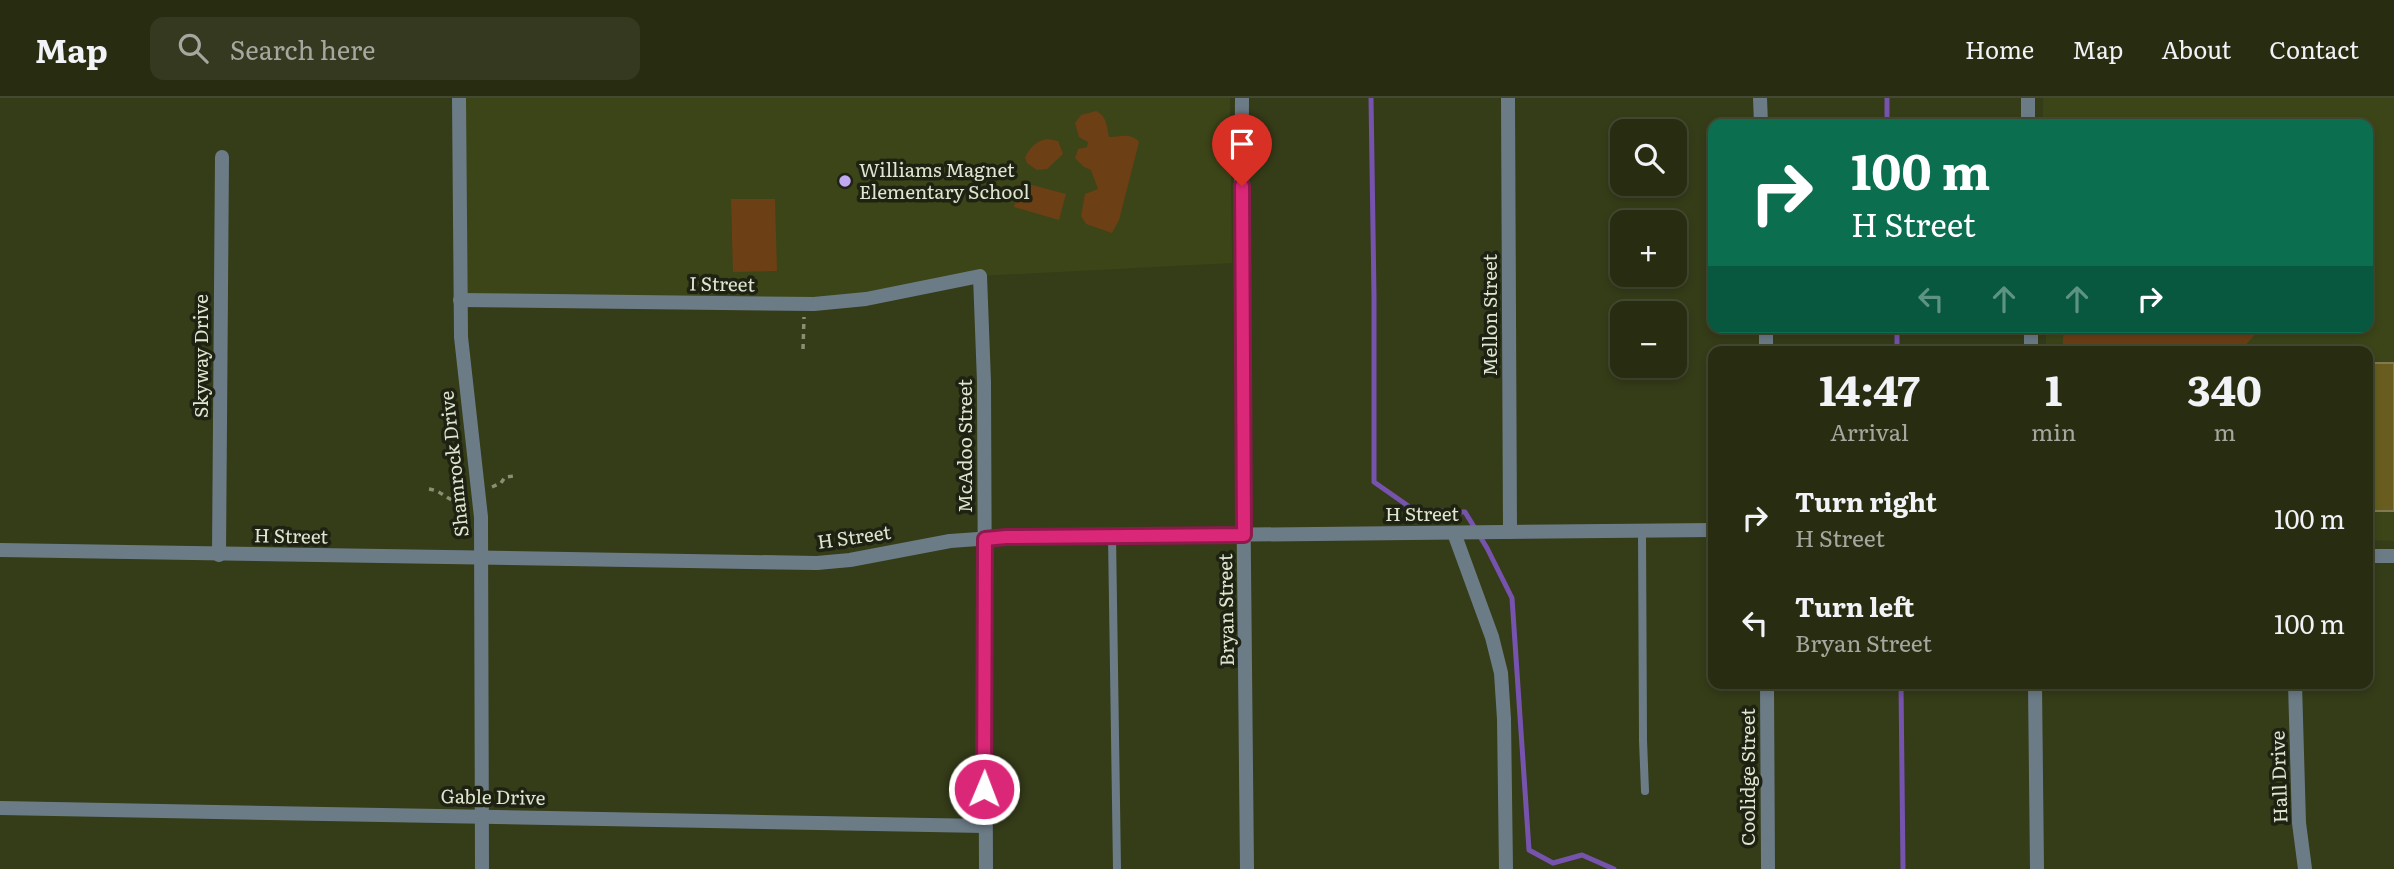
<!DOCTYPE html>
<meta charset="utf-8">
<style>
body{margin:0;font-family:Literata,serif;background:#343920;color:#f1f3f6;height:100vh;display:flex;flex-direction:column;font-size:26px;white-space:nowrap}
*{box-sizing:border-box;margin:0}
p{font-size:23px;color:#a5a89f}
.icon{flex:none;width:38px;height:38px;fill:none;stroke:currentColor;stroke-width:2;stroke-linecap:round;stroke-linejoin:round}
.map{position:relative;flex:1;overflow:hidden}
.details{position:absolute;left:1708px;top:248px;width:665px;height:343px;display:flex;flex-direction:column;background:#282d12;border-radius:14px;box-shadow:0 4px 10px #0003,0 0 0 2px #444932}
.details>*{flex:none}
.hud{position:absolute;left:1708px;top:21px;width:665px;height:214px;border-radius:14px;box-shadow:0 4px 10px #0003,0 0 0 2px #444932;background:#0b6e4f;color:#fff;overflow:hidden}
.buttons{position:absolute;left:1610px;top:21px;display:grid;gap:14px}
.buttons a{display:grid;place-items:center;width:77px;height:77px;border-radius:14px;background:#282d12;box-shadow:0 4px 10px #0003,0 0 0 2px #444932;font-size:35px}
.pin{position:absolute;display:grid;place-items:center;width:60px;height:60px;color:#fff;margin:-72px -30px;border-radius:50% 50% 50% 0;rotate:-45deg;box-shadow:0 0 7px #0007}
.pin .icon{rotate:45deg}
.me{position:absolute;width:77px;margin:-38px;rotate:1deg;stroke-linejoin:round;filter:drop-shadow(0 0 5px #0008)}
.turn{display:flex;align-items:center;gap:24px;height:147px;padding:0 28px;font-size:32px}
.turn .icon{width:91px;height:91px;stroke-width:2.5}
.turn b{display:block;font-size:49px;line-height:60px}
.lanes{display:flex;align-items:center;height:66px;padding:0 28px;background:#0003;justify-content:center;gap:35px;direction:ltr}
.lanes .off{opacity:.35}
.eta{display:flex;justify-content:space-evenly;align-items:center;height:119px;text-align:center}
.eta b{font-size:42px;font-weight:700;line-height:49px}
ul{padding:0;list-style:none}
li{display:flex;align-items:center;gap:21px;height:105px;padding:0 28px}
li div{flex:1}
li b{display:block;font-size:26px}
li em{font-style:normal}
header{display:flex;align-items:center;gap:42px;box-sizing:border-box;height:98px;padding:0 35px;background:#282d12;border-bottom:2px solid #444932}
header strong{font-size:33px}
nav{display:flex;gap:38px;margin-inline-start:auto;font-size:24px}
.search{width:490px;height:63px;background:#343920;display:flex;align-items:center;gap:18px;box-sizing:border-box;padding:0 24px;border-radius:14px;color:#a5a89f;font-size:26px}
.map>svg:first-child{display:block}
.built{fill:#3c4518}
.green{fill:#6c3f15}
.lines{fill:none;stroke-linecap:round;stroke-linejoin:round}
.stream{stroke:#7653ad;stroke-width:5}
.building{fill:#685d1e;stroke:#807951;stroke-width:2}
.path{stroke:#898f73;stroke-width:3.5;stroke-dasharray:5 5;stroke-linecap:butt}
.service{stroke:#6c7c87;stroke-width:8}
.minor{stroke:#6c7c87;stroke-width:14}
.tertiary{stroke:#6c7c87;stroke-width:14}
.route-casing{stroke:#8e194d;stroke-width:18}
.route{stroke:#db2777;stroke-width:12}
.poi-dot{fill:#c1a8f3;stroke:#1e2212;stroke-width:2.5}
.labels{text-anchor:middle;stroke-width:7;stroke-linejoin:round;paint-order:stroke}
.poi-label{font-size:19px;fill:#dfe5d0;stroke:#1e2212;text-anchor:start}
.street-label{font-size:19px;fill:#dfe5d0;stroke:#1e2212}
</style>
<header>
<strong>Map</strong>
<div class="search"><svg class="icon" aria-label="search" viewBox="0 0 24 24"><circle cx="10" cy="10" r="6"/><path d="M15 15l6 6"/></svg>Search here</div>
<nav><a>Home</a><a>Map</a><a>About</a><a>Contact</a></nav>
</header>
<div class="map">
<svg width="2394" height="771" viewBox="0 0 2394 771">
<rect width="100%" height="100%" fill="#353c18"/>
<g class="built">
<path d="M459 0H1230L1232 165 980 178 844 204 460 202Z"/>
<path d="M2043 0H2394V443L2368 442V254H2046V229H2368V26H2043Z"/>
</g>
<g class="green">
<path d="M1096 13C1107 18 1107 29 1109 39 1119 39 1131 34 1139 44L1119 122 1112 135 1086 126 1081 118 1085 96 1098 91 1091 72 1084 69 1075 60 1078 51 1087 49 1088 44 1079 39 1075 25 1081 17Z"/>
<path d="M1048 41 1058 43 1063 56 1047 71 1037 72 1027 65 1025 60C1029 50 1037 42 1048 41Z"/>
<path d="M1021 84 1066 96 1059 122 1014 109Z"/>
<path d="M731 101H775L777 173 733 174Z"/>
<path d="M2064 229H2261L2240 254H2062Z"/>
</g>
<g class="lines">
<g class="stream">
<path d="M1371 0 1374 198V384L1414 412 1465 414 1487 450 1512 500 1529 752 1553 765 1582 757 1614 771"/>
<path d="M1887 0V26"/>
<path d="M1897 229V254"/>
<path d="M1901 586 1903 771"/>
</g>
</g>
<rect class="building" x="2368" y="265" width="26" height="148"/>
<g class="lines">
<g class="path">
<path d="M803 251 804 219"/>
<path d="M492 389 501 385 505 379 514 378"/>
<path d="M429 391C444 393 446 404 464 404"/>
</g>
<g class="service">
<path d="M1642 433 1643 642 1645 693"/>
<path d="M1112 437 1117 771"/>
</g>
<g class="minor">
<path d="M459 0 461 239 481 419 482 771"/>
<path d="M1242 0 1241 165 1247 771"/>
<path d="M1508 0 1510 434"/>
<path d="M1760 0 1761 26"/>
<path d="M460 202 814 206 866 201 980 178 984 284 986 771"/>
<path d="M1766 229V254"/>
<path d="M1454 435 1492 539 1501 575 1504 621 1506 771"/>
<path d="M219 457 222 59"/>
<path d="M1767 586 1768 771"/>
<path d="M2295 586 2299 725 2305 771"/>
<path d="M0 710 985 728"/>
</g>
<g class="tertiary">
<path d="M2028 0V26"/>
<path d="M2031 229V254"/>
<path d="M0 452 817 465 850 462 950 443 1006 439 1713 432"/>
<path d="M2368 458H2394"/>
<path d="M2035 586 2037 771"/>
</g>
</g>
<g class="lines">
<g class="route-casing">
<path id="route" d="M984 691 985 441 1006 439 1244 437 1242 88"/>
</g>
<use href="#route" class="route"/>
</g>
<circle class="poi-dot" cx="845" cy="83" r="7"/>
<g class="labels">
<g class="poi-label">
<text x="859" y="79">Williams Magnet<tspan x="859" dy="22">Elementary School</tspan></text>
</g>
<g class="street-label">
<text transform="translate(722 186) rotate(1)" y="7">I Street</text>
<text transform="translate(1490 217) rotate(-90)" y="7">Mellon Street</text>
<text transform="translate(201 258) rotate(-90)" y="7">Skyway Drive</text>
<text transform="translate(965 348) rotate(-90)" y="7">McAdoo Street</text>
<text transform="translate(454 366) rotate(-96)" y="7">Shamrock Drive</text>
<text x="1422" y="423">H Street</text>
<text transform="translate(291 438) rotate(1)" y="7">H Street</text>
<text transform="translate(854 439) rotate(-8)" y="7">H Street</text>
<text transform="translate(1226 512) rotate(-91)" y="7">Bryan Street</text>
<text transform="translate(1748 679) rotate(-90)" y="7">Coolidge Street</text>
<text transform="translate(2279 679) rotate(-92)" y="7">Hall Drive</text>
<text transform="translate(493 699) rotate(1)" y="7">Gable Drive</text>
</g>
</g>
</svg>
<div class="buttons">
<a><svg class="icon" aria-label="search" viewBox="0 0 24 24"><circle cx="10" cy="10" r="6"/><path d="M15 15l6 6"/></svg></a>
<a>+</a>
<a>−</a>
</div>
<div class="pin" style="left:1242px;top:88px;background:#d93025"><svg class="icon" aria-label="arrive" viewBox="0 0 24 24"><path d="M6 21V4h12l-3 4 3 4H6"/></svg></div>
<svg class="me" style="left:984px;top:691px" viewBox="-20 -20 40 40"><circle r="17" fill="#db2777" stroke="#fff" stroke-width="3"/><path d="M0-11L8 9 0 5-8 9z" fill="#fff"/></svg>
<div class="hud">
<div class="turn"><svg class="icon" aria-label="right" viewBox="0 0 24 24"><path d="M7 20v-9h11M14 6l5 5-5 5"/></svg><div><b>100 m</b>H Street</div></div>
<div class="lanes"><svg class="icon off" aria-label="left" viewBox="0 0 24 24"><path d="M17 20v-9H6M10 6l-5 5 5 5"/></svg><svg class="icon off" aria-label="ahead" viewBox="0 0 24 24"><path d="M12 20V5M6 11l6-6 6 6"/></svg><svg class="icon off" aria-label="ahead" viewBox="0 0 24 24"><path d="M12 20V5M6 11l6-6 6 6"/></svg><svg class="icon" aria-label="right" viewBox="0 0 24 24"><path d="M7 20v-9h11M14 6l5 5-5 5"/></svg></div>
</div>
<section class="details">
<div class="eta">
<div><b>14:47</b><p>Arrival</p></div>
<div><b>1</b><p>min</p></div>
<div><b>340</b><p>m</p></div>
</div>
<ul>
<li><svg class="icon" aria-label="right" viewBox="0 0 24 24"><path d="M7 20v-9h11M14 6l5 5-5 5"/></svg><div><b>Turn right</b><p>H Street</p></div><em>100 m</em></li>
<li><svg class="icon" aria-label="left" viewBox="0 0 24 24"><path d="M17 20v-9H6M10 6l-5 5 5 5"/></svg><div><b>Turn left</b><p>Bryan Street</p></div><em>100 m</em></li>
</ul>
</section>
</div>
